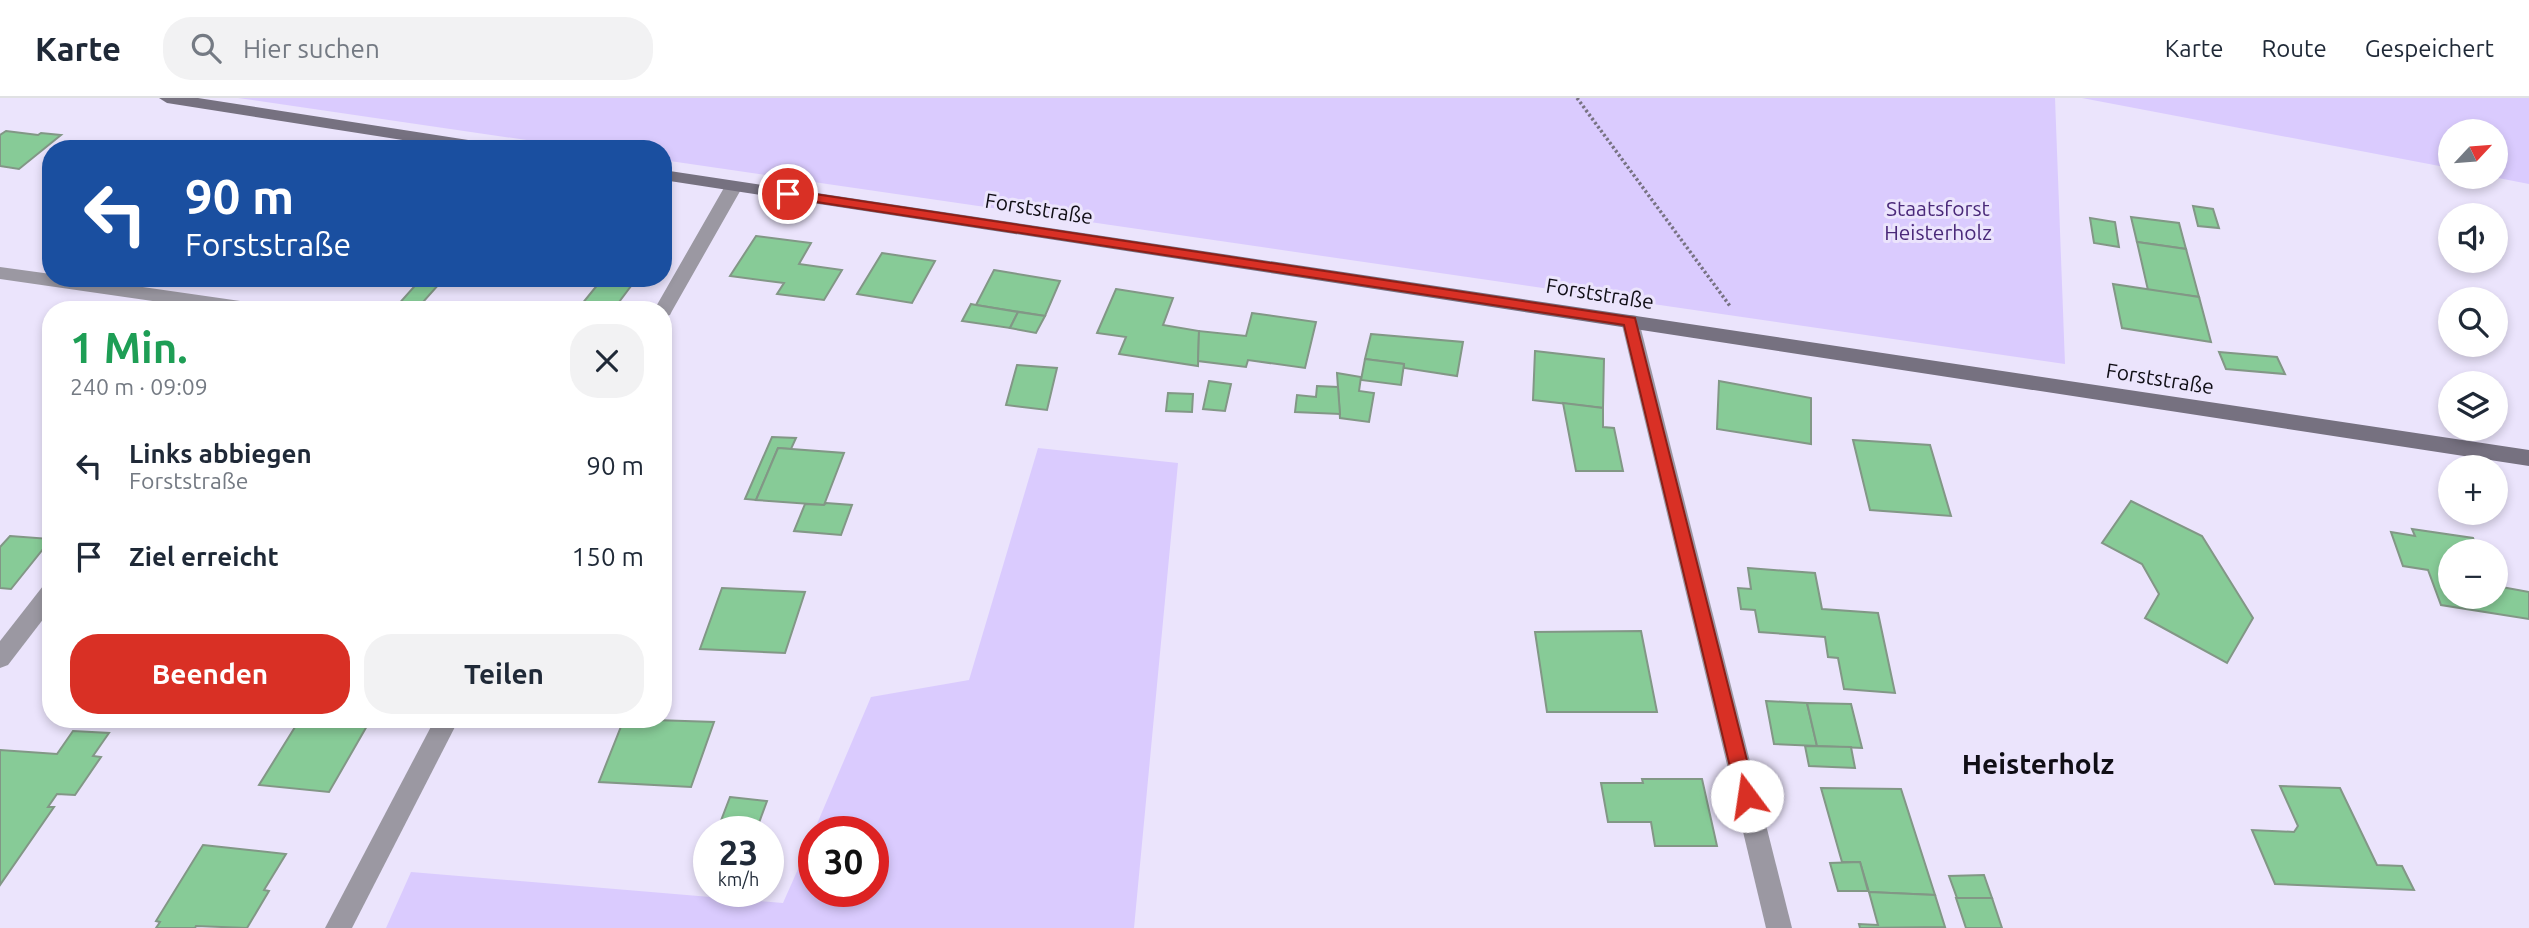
<!DOCTYPE html>
<html lang="de">
<meta charset="utf-8">
<style>
body{margin:0;font-family:Ubuntu,sans-serif;background:#f2f2f3;color:#1f2937;height:100vh;display:flex;flex-direction:column;font-size:26px;white-space:nowrap}
*{box-sizing:border-box;margin:0}
p{font-size:23px;color:#747a83}
.icon{flex:none;width:38px;height:38px;fill:none;stroke:currentColor;stroke-width:2;stroke-linecap:round;stroke-linejoin:round}
.map{position:relative;flex:1;overflow:hidden}
.side{position:absolute;left:42px;top:203px;width:630px;height:427px;display:flex;flex-direction:column;background:#fff;border-radius:28px;box-shadow:0 4px 10px #0003}
.side>*{flex:none}
.hud{position:absolute;left:42px;top:42px;width:630px;height:147px;border-radius:28px;box-shadow:0 4px 10px #0003;background:#1a4fa0;color:#fff;overflow:hidden}
.needle{width:46px;rotate:64deg}
.controls{position:absolute;left:2438px;top:21px;display:grid;gap:14px}
.controls a{display:grid;place-items:center;width:70px;height:70px;border-radius:50%;background:#fff;box-shadow:0 4px 10px #0003;font-size:35px}
.speed{position:absolute;left:693px;top:718px;display:flex;gap:14px;font-size:35px;font-weight:700;text-align:center}
.speed>*{display:grid;place-content:center;width:91px;height:91px;border-radius:50%;background:#fff;box-shadow:0 4px 10px #0003;line-height:1}
.speed small{font-size:18px;font-weight:400}
.speed .limit{border:10px solid #d22;background:#fff;color:#111}
.pin{position:absolute;display:grid;place-items:center;width:60px;height:60px;color:#fff;margin:-30px;border:4px solid #fff;border-radius:50%;box-shadow:0 2px 7px #0007}
.me{position:absolute;width:77px;margin:-38px;rotate:346deg;stroke-linejoin:round;filter:drop-shadow(0 0 5px #0008)}
.turn{display:flex;align-items:center;gap:24px;height:147px;padding:0 28px;font-size:32px}
.turn .icon{width:91px;height:91px;stroke-width:2.5}
.turn b{display:block;font-size:49px;line-height:60px}
.round{display:grid;place-items:center;flex:none;width:74px;height:74px;border-radius:28px;background:#f2f2f3}
.overview{display:flex;align-items:center;justify-content:space-between;height:119px;padding:0 28px}
h1{font-size:42px;font-weight:700;line-height:52px;color:#1e9e55}
.button{display:flex;gap:14px;margin-top:auto;padding:14px 28px}
.button a{flex:1;height:80px;border-radius:28px;background:#d93025;color:#fff;font-size:28px;font-weight:700;line-height:80px;text-align:center}
.button a+a{background:#f2f2f3;color:#1f2937}
ul{padding:0;list-style:none}
li{display:flex;align-items:center;gap:21px;height:91px;padding:0 28px}
li div{flex:1}
li b{display:block;font-size:26px}
li em{font-style:normal}
header{display:flex;align-items:center;gap:42px;box-sizing:border-box;height:98px;padding:0 35px;background:#fff;border-bottom:2px solid #e0e1e3}
header strong{font-size:33px}
nav{display:flex;gap:38px;margin-inline-start:auto;font-size:24px}
.search{width:490px;height:63px;background:#f2f2f3;display:flex;align-items:center;gap:18px;box-sizing:border-box;padding:0 24px;border-radius:28px;color:#747a83;font-size:26px}
.map>svg:first-child{display:block}
.green{fill:#dacbfe}
.building{fill:#87cb97;stroke:#829786;stroke-width:2}
.lines{fill:none;stroke-linecap:round;stroke-linejoin:round}
.path{stroke:#777282;stroke-width:3.5;stroke-dasharray:2.5 2.5;stroke-linecap:butt}
.street{fill:#9b98a2;fill-rule:evenodd}
.secondary{fill:#767180;fill-rule:evenodd}
.route{fill:#d93025;stroke:#8d1f18;stroke-width:2}
.labels{text-anchor:middle;stroke-width:6;stroke-linejoin:round;paint-order:stroke}
.street-label{font-size:21px;fill:#100e16;stroke:#ebe4fc}
.park-label{font-size:21px;fill:#4a2979;stroke:#ebe4fc}
.district-label{font-size:28px;font-weight:bold;fill:#100e16;stroke:#ebe4fc}
</style>
<header>
<strong>Karte</strong>
<div class="search"><svg class="icon" aria-label="search" viewBox="0 0 24 24"><circle cx="10" cy="10" r="6"/><path d="M15 15l6 6"/></svg>Hier suchen</div>
<nav><a>Karte</a><a>Route</a><a>Gespeichert</a></nav>
</header>
<div class="map">
<svg width="2529" height="830" viewBox="0 0 2529 830">
<rect width="100%" height="100%" fill="#ebe4fc"/>
<g class="green">
<path d="M238 0H2055L2065 266 663 62V51H588Z"/>
<path d="M2082 0H2529V86L2493 79H2496V33H2450V70Z"/>
<path d="M1038 350 1178 365 1134 830H386L411 774 783 805 814 735V793H873V733H814L871 599 969 582Z"/>
</g>
<g class="building">
<path d="M6 33 38 37 41 35 61 37 19 71 0 68V37Z"/>
<path d="M2193 108 2213 111 2219 130 2198 128Z"/>
<path d="M2131 119 2179 125 2186 151 2137 144Z"/>
<path d="M2090 120 2115 124 2119 149 2094 145Z"/>
<path d="M756 138 811 145 799 166 842 172 824 202 777 196 784 185 730 178Z"/>
<path d="M2137 144 2186 151 2199 199 2148 192Z"/>
<path d="M882 155 935 163 912 205 857 196Z"/>
<path d="M994 172 1060 183 1045 218 976 207Z"/>
<path d="M603 180H637L613 212H577Z"/>
<path d="M420 182 440 185 416 212 396 209Z"/>
<path d="M2113 186 2199 199 2211 244 2122 230Z"/>
<path d="M1116 191 1173 200 1163 227 1199 233 1198 268 1119 256 1126 239 1097 235Z"/>
<path d="M971 206 976 207 1018 214 1010 230 962 223Z"/>
<path d="M1018 214 1045 218 1036 235 1010 230Z"/>
<path d="M1252 215 1316 224 1305 270 1248 262 1246 269 1198 263 1199 233 1246 238Z"/>
<path d="M1371 236 1463 244 1457 278 1404 270V266L1365 261Z"/>
<path d="M1535 253 1604 261 1603 310 1533 302Z"/>
<path d="M2219 254 2277 259 2285 276 2226 271Z"/>
<path d="M1365 261 1404 266 1401 287 1361 282Z"/>
<path d="M1017 267 1057 270 1047 312 1006 307Z"/>
<path d="M1337 275 1361 279 1359 293 1374 295 1369 324 1340 320Z"/>
<path d="M1209 283 1231 286 1225 313 1203 311Z"/>
<path d="M1719 283 1811 300V346L1717 331Z"/>
<path d="M1317 288 1338 289 1340 316 1295 314 1297 297 1316 299Z"/>
<path d="M1168 295 1193 296 1192 314 1166 313Z"/>
<path d="M1563 305 1603 310V329L1614 330 1623 373H1576Z"/>
<path d="M772 339 796 340 791 351 778 350 756 402 745 401Z"/>
<path d="M1853 342 1930 347 1951 418 1870 412Z"/>
<path d="M778 350 844 355 824 407 756 402Z"/>
<path d="M2131 403 2202 438 2253 520 2227 565 2145 520 2159 496 2142 466 2102 445Z"/>
<path d="M826 405 852 407 841 437 794 433 805 406 824 407Z"/>
<path d="M2412 431 2473 440 2478 453H2450V499H2496V488L2529 494V521L2441 507 2428 472 2403 468 2391 434 2415 438Z"/>
<path d="M10 438 51 441 11 491 0 490V449Z"/>
<path d="M1748 470 1815 475 1822 511 1878 515 1895 595 1844 591 1838 560 1828 559 1825 539 1759 534 1755 512 1741 511 1738 490 1751 491Z"/>
<path d="M722 490 805 494 785 555 700 551Z"/>
<path d="M1641 533 1657 614H1547L1535 534Z"/>
<path d="M1766 603 1807 605 1817 648 1774 646Z"/>
<path d="M1807 605 1851 606 1862 650 1817 648Z"/>
<path d="M300 621H371L329 694 259 687Z"/>
<path d="M624 621 714 624 691 689 599 684Z"/>
<path d="M73 633 109 635 93 658 101 659 75 697 57 696 48 709H54L0 787V652L57 656Z"/>
<path d="M1805 648 1851 649 1855 670 1809 668Z"/>
<path d="M1642 681H1702L1717 748H1655L1651 724H1608L1601 685H1643Z"/>
<path d="M2280 688 2340 690 2377 767 2402 768 2414 792 2275 786 2252 732 2294 734 2298 728Z"/>
<path d="M1821 690 1901 691 1935 797 1869 794 1860 764H1842Z"/>
<path d="M730 699 767 703 756 733H717Z"/>
<path d="M203 747 286 756 264 792 269 793 247 830 196 828 195 830H156L160 824 156 823Z"/>
<path d="M1860 764 1868 793H1838L1830 765Z"/>
<path d="M1984 777 1992 800H1957L1949 778Z"/>
<path d="M1869 794 1935 797 1945 829 1860 830 1859 826 1878 827Z"/>
<path d="M1956 800H1992L2002 830H1966Z"/>
</g>
<g class="lines">
<path class="path" d="M1577 0 1730 208"/>
<g class="street">
<path d="M734 83 743 88 672 213 670 217 663 219V212H654L725 88Z"/>
<path d="M0 169 51 176V180H80L261 206 270 212H215L0 181Z"/>
<path d="M1630 217 1637 218 1639 223 1792 830H1766L1621 223 1623 218Z"/>
<path d="M51 485V511L8 567 0 570V543L43 488Z"/>
<path d="M435 621H459L352 830H325Z"/>
</g>
<g class="secondary">
<path d="M159 0H198L494 46 502 51H460L167 5Z"/>
<path d="M663 72 2529 352V368L663 82Z"/>
</g>
</g>
<path class="route" d="M788 92 1635 220 1756 698 1753 704 1747 706 1740 704 1737 698 1624 227 784 99 782 96Z"/>
<g class="labels">
<g class="street-label">
<text transform="translate(1039 111) rotate(9)" y="7">Forststraße</text>
<text transform="translate(1600 196) rotate(9)" y="7">Forststraße</text>
<text transform="translate(2160 281) rotate(9)" y="7">Forststraße</text>
</g>
<g class="park-label">
<text x="1938" y="118">Staatsforst<tspan x="1938" dy="24">Heisterholz</tspan></text>
</g>
<g class="district-label">
<text x="2038" y="676">Heisterholz</text>
</g>
</g>
</svg>
<div class="controls">
<a><svg class="needle" viewBox="-14 -14 28 28"><path d="M0-13l5 13h-10z" fill="#e53935"/><path d="M0 13l5-13h-10z" fill="#747a83"/></svg></a>
<a><svg class="icon" aria-label="sound" viewBox="0 0 24 24"><path d="M4 9h4l5-4v14l-5-4H4zM17 9q2 3 0 6"/></svg></a>
<a><svg class="icon" aria-label="search" viewBox="0 0 24 24"><circle cx="10" cy="10" r="6"/><path d="M15 15l6 6"/></svg></a>
<a><svg class="icon" aria-label="layers" viewBox="0 0 24 24"><path d="M12 4l9 5-9 5-9-5zM3 14l9 5 9-5"/></svg></a>
<a>+</a>
<a>−</a>
</div>
<div class="speed"><div>23<small>km/h</small></div><div class="limit">30</div></div>
<div class="pin" style="left:788px;top:96px;background:#d93025"><svg class="icon" aria-label="arrive" viewBox="0 0 24 24"><path d="M6 21V4h12l-3 4 3 4H6"/></svg></div>
<svg class="me" style="left:1747px;top:698px" viewBox="-20 -20 40 40"><circle r="19" fill="#fff"/><path d="M0-13L10 11 0 6-10 11z" fill="#d93025"/></svg>
<div class="hud">
<div class="turn"><svg class="icon" aria-label="left" viewBox="0 0 24 24"><path d="M17 20v-9H6M10 6l-5 5 5 5"/></svg><div><b>90 m</b>Forststraße</div></div>
</div>
<section class="side">
<div class="overview"><div><h1>1 Min.</h1><p>240 m · 09:09</p></div><a class="round"><svg class="icon" aria-label="close" viewBox="0 0 24 24"><path d="M6 6l12 12M18 6L6 18"/></svg></a></div>
<ul>
<li><svg class="icon" aria-label="left" viewBox="0 0 24 24"><path d="M17 20v-9H6M10 6l-5 5 5 5"/></svg><div><b>Links abbiegen</b><p>Forststraße</p></div><em>90 m</em></li>
<li><svg class="icon" aria-label="arrive" viewBox="0 0 24 24"><path d="M6 21V4h12l-3 4 3 4H6"/></svg><div><b>Ziel erreicht</b></div><em>150 m</em></li>
</ul>
<div class="button"><a>Beenden</a><a>Teilen</a></div>
</section>
</div>
